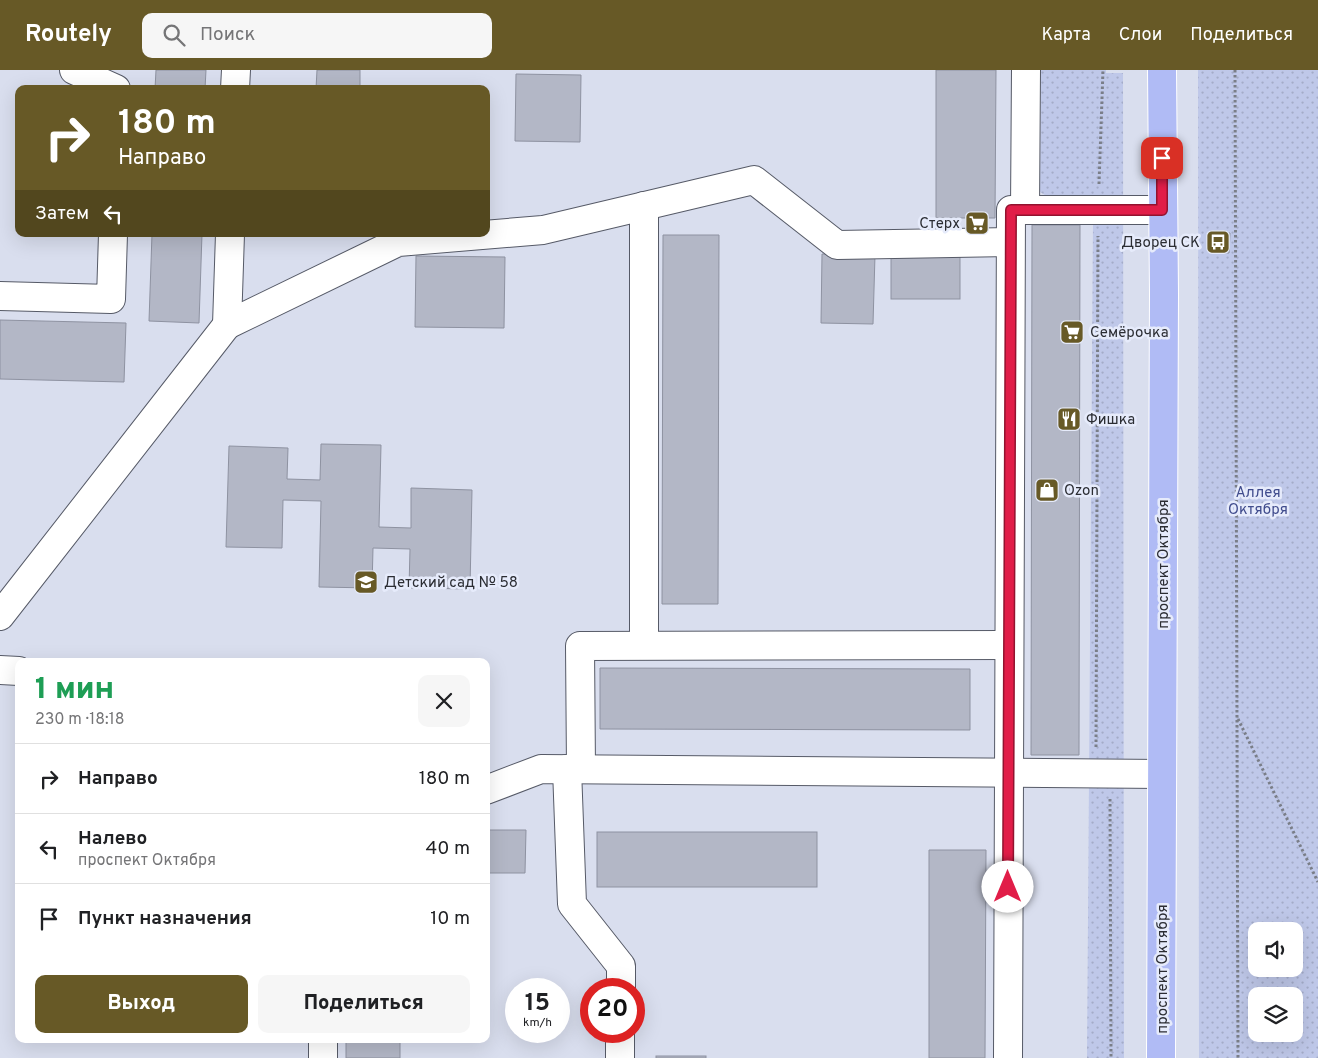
<!DOCTYPE html>
<html lang="ru">
<meta charset="utf-8">
<style>
body{margin:0;font-family:Overpass,sans-serif;background:#f6f6f6;color:#202124;height:100vh;display:flex;flex-direction:column;font-size:19px;white-space:nowrap}
*{box-sizing:border-box;margin:0}
p{font-size:16px;color:#757577}
.icon{flex:none;width:28px;height:28px;fill:none;stroke:currentColor;stroke-width:2;stroke-linecap:round;stroke-linejoin:round}
.map{position:relative;flex:1;overflow:hidden}
.drawer{position:absolute;left:15px;top:588px;width:475px;height:385px;display:flex;flex-direction:column;background:#fff;border-radius:10px;box-shadow:0 5px 20px #0002}
.drawer>*{flex:none}
.banner{position:absolute;left:15px;top:15px;width:475px;height:152px;border-radius:10px;box-shadow:0 5px 20px #0002;background:#675926;color:#fff;overflow:hidden}
.controls{position:absolute;left:1248px;top:852px;display:grid;gap:10px}
.controls a{display:grid;place-items:center;width:55px;height:55px;border-radius:10px;background:#fff;box-shadow:0 5px 20px #0002;font-size:25px}
.speed{position:absolute;left:505px;top:908px;display:flex;gap:10px;font-size:25px;font-weight:700;text-align:center}
.speed>*{display:grid;place-content:center;width:65px;height:65px;border-radius:50%;background:#fff;box-shadow:0 5px 20px #0002;line-height:1}
.speed small{font-size:12px;font-weight:400}
.speed .limit{border:8px solid #d22;background:#fff;color:#111}
.pin{position:absolute;display:grid;place-items:center;width:42px;height:42px;color:#fff;margin:-21px;border-radius:10px;box-shadow:0 2px 8px #0006}
.me{position:absolute;width:55px;margin:-28px;rotate:0deg;stroke-linejoin:round;filter:drop-shadow(0 0 4px #0008)}
.turn{display:flex;align-items:center;gap:18px;height:105px;padding:0 20px;font-size:22px}
.turn .icon{width:65px;height:65px;stroke-width:2.5}
.turn b{display:block;font-size:35px;line-height:42px}
.then{display:flex;align-items:center;height:48px;padding:0 20px;background:#0003;gap:10px;font-size:19px}
.round{display:grid;place-items:center;flex:none;width:52px;height:52px;border-radius:10px;background:#f6f6f6}
.headline{display:flex;align-items:center;justify-content:space-between;height:85px;padding:0 20px}
h1{font-size:30px;font-weight:800;line-height:38px;color:#1e9e55}
.button{display:flex;gap:10px;margin-top:auto;padding:10px 20px}
.button a{flex:1;height:58px;border-radius:10px;background:#675926;color:#fff;font-size:20px;font-weight:800;line-height:58px;text-align:center}
.button a+a{background:#f6f6f6;color:#202124}
ul{padding:0;list-style:none}
li{display:flex;align-items:center;gap:15px;height:70px;padding:0 20px;border-top:1px solid #e0e0e0}
li div{flex:1}
li b{display:block;font-size:19px}
li em{font-style:normal}
header{display:flex;align-items:center;gap:30px;box-sizing:border-box;height:70px;padding:0 25px;background:#675926;color:#fff}
header strong{font-size:24px}
nav{display:flex;gap:28px;margin-inline-start:auto;font-size:18px}
.search{width:350px;height:45px;background:#f6f6f6;display:flex;align-items:center;gap:12px;box-sizing:border-box;padding:0 18px;border-radius:10px;color:#757577;font-size:19px}
.map>svg:first-child{display:block}
.green{fill:url(#green-dots);fill-rule:evenodd}
.building{fill:#b3b7c6;stroke:#8e92a1}
.lines{fill:none;stroke-linecap:round;stroke-linejoin:round}
.minor-casing{stroke:#565a67;stroke-width:30}
.major-casing{stroke:#fff;stroke-width:30}
.path{stroke:#7a7e88;stroke-width:3;stroke-dasharray:2.5 2.5;stroke-linecap:butt}
.minor{stroke:#fff;stroke-width:28}
.major{stroke:#b0bbf5;stroke-width:28}
.route-casing{stroke:#92132f;stroke-width:12}
.route{stroke:#e11d48;stroke-width:9}
.labels{text-anchor:middle;stroke-width:5;stroke-linejoin:round;paint-order:stroke}
.poi-label{font-size:15px;fill:#2b2d33;stroke:#e6ebfb;text-anchor:start}
.park-label{font-size:15px;fill:#404c8d;stroke:#e6ebfb}
.street-label{font-size:15px;fill:#2b2d33;stroke:#e6ebfb}
</style>
<header>
<strong>Routely</strong>
<div class="search"><svg class="icon" aria-label="search" viewBox="0 0 24 24"><circle cx="10" cy="10" r="6"/><path d="M15 15l6 6"/></svg>Поиск</div>
<nav><a>Карта</a><a>Слои</a><a>Поделиться</a></nav>
</header>
<div class="map">
<svg width="1318" height="988" viewBox="0 0 1318 988">
<defs>
<pattern id="green-dots" width="8" height="8" patternUnits="userSpaceOnUse" patternTransform="scale(1.25)"><rect width="8" height="8" fill="#bfc8e9"/><path d="M2 2h.1M6 6h.1" fill="none" stroke="#a4acc8" stroke-width="1.8" stroke-linecap="round"/></pattern>
</defs>
<rect width="100%" height="100%" fill="#d9deee"/>
<g class="green">
<path d="M1041 0H1106V3H1123L1124 988H1087L1093 155 1040 122Z"/>
<path d="M1198 0H1318V988H1199ZM1256 861H1294V899H1256ZM1256 926H1294V964H1256Z"/>
</g>
<g class="building">
<path d="M156 0H206L205 19H155Z"/>
<path d="M317 0H360V19H316Z"/>
<path d="M936 0H996L995 148H936Z"/>
<path d="M516 4 581 5 580 72 515 71Z"/>
<path d="M1032 155H1080L1079 685H1031Z"/>
<path d="M1220 163H1230L1229 183H1220Z"/>
<path d="M152 164H202L199 253 149 251Z"/>
<path d="M663 165H719L718 534H662Z"/>
<path d="M822 184 875 185 873 254 821 253Z"/>
<path d="M416 186 505 187 504 258 415 257Z"/>
<rect x="891" y="186" width="69" height="43"/>
<path d="M0 250 126 253 124 312 0 309Z"/>
<path d="M321 374 381 375 379 457 411 458V418L472 420 470 519 409 518 410 479 373 478 372 518 319 517 321 431 283 430 282 478 226 477 229 376 288 378 287 409 320 410Z"/>
<path d="M600 598 970 599V660L600 659Z"/>
<path d="M486 760H526L525 803H486Z"/>
<rect x="597" y="762" width="220" height="55"/>
<path d="M929 780H986L985 988H929Z"/>
<rect x="346" y="969" width="54" height="19"/>
<rect x="656" y="986" width="50" height="2"/>
</g>
<g class="lines">
<g class="minor-casing">
<g id="minor">
<path d="M74 0 116 19"/>
<path d="M235 19 236 0"/>
<path d="M1025 140 1026 0"/>
<path d="M230 164 227 255 398 172 543 160 754 110 837 175 1010 172"/>
<path d="M0 226 111 229 113 164"/>
<path d="M0 546 227 255"/>
<path d="M644 575V136"/>
<path d="M0 600 19 601"/>
<path d="M567 699 572 834 621 896V919"/>
<path d="M581 699 580 576 1009 575"/>
<path d="M486 720 541 699 1162 704"/>
<path d="M323 988V969"/>
<path d="M620 988V961"/>
<path d="M1008 988 1011 140H1163"/>
</g>
</g>
<g class="major-casing">
<path id="major" d="M1161 988 1164 224 1162 0"/>
</g>
<g class="path">
<path d="M1235 0 1238 988"/>
<path d="M1099 114 1103 0"/>
<path d="M1238 649 1318 812"/>
<path d="M1096 677 1098 166"/>
<path d="M1110 729 1111 988"/>
</g>
<use href="#minor" class="minor"/>
<use href="#major" class="major"/>
</g>
<g class="lines">
<g class="route-casing">
<path id="route" d="M1008 817 1011 140H1162V88"/>
</g>
<use href="#route" class="route"/>
</g>
<defs>
<g id="supermarket-square" transform="scale(1.25)"><rect x="-9" y="-9" width="18" height="18" rx="4" fill="#675926" stroke="#e6ebfb"/><path d="M-6-5.5h2.5l.6 2H6L4.5 2H-2.5L-4.4-4H-6ZM-1.5 3.2a1.3 1.3 0 1 0 .1 0ZM3 3.2a1.3 1.3 0 1 0 .1 0Z" fill="#fff"/></g>
<g id="bus-square" transform="scale(1.25)"><rect x="-9" y="-9" width="18" height="18" rx="4" fill="#675926" stroke="#e6ebfb"/><path d="M-5-6H5V4H4V6H2V4H-2V6H-4V4H-5ZM-3.5-4V0h7V-4ZM-3.5 1.2v1.5H-2V1.2ZM2 1.2v1.5H3.5V1.2Z" fill="#fff"/></g>
<g id="restaurant-square" transform="scale(1.25)"><rect x="-9" y="-9" width="18" height="18" rx="4" fill="#675926" stroke="#e6ebfb"/><path d="M-5-6h1v4h1v-4h1v4h1v-4h1v5L-1.5 .5V6h-2V.5L-5-1ZM5-6V6H3V1.5H1.5Q1.5-4 5-6Z" fill="#fff"/></g>
<g id="shop-square" transform="scale(1.25)"><rect x="-9" y="-9" width="18" height="18" rx="4" fill="#675926" stroke="#e6ebfb"/><path d="M-5-2.5h2.3a2.7 3.5 0 0 1 5.4 0H5L5.5 6h-11ZM-1.5-2.5h3a1.5 2.3 0 0 0-3 0Z" fill="#fff"/></g>
<g id="school-square" transform="scale(1.25)"><rect x="-9" y="-9" width="18" height="18" rx="4" fill="#675926" stroke="#e6ebfb"/><path d="M0-5L7-2L0 1L-7-2ZM-4 1L0 2.5L4 1V4Q0 6-4 4Z" fill="#fff"/></g>
</defs>
<g fill-rule="evenodd">
<use href="#supermarket-square" x="977" y="153"/>
<use href="#bus-square" x="1218" y="172"/>
<use href="#supermarket-square" x="1072" y="262"/>
<use href="#restaurant-square" x="1069" y="349"/>
<use href="#shop-square" x="1047" y="420"/>
<use href="#school-square" x="366" y="512"/>
</g>
<g class="labels">
<g class="poi-label">
<text x="960" y="158" text-anchor="end">Стерх</text>
<text x="1200" y="177" text-anchor="end">Дворец СК</text>
<text x="1090" y="267">Семёрочка</text>
<text x="1086" y="354">Фишка</text>
<text x="1064" y="425">Ozon</text>
<text x="384" y="517">Детский сад № 58</text>
</g>
<g class="park-label">
<text x="1258" y="427">Аллея<tspan x="1258" dy="17">Октября</tspan></text>
</g>
<g class="street-label">
<text transform="translate(1163 494) rotate(-90)" y="5">проспект Октября</text>
<text transform="translate(1162 899) rotate(-90)" y="5">проспект Октября</text>
</g>
</g>
</svg>
<div class="controls">
<a><svg class="icon" aria-label="sound" viewBox="0 0 24 24"><path d="M4 9h4l5-4v14l-5-4H4zM17 9q2 3 0 6"/></svg></a>
<a><svg class="icon" aria-label="layers" viewBox="0 0 24 24"><path d="M12 4l9 5-9 5-9-5zM3 14l9 5 9-5"/></svg></a>
</div>
<div class="speed"><div>15<small>km/h</small></div><div class="limit">20</div></div>
<div class="pin" style="left:1162px;top:88px;background:#d93025"><svg class="icon" aria-label="arrive" viewBox="0 0 24 24"><path d="M6 21V4h12l-3 4 3 4H6"/></svg></div>
<svg class="me" style="left:1008px;top:817px" viewBox="-20 -20 40 40"><circle r="19" fill="#fff"/><path d="M0-13L10 11 0 6-10 11z" fill="#e11d48"/></svg>
<div class="banner">
<div class="turn"><svg class="icon" aria-label="right" viewBox="0 0 24 24"><path d="M7 20v-9h11M14 6l5 5-5 5"/></svg><div><b>180 m</b>Направо</div></div>
<div class="then">Затем<svg class="icon" aria-label="left" viewBox="0 0 24 24"><path d="M17 20v-9H6M10 6l-5 5 5 5"/></svg></div>
</div>
<section class="drawer">
<div class="headline"><div><h1>1 мин</h1><p>230 m · 18:18</p></div><a class="round"><svg class="icon" aria-label="close" viewBox="0 0 24 24"><path d="M6 6l12 12M18 6L6 18"/></svg></a></div>
<ul>
<li><svg class="icon" aria-label="right" viewBox="0 0 24 24"><path d="M7 20v-9h11M14 6l5 5-5 5"/></svg><div><b>Направо</b></div><em>180 m</em></li>
<li><svg class="icon" aria-label="left" viewBox="0 0 24 24"><path d="M17 20v-9H6M10 6l-5 5 5 5"/></svg><div><b>Налево</b><p>проспект Октября</p></div><em>40 m</em></li>
<li><svg class="icon" aria-label="arrive" viewBox="0 0 24 24"><path d="M6 21V4h12l-3 4 3 4H6"/></svg><div><b>Пункт назначения</b></div><em>10 m</em></li>
</ul>
<div class="button"><a>Выход</a><a>Поделиться</a></div>
</section>
</div>
